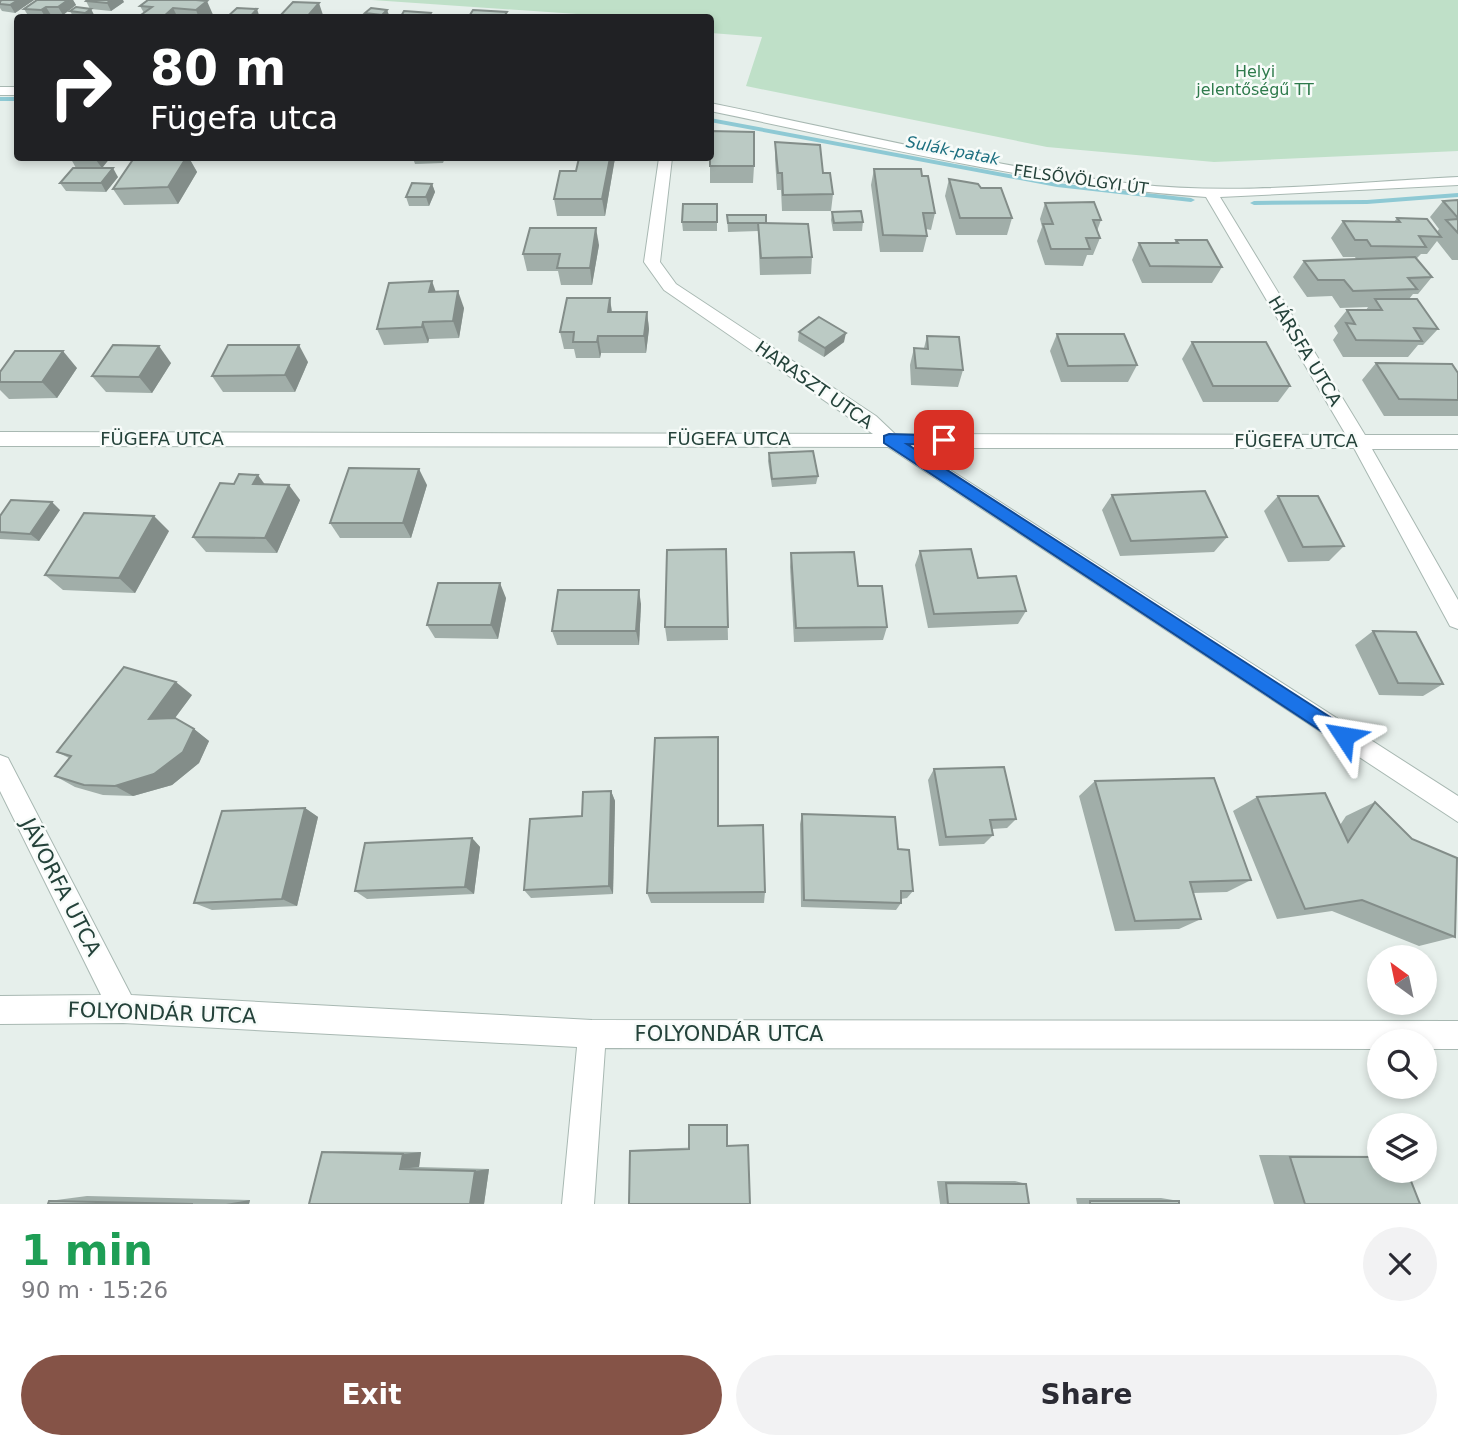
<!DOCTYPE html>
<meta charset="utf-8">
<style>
body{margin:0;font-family:"DejaVu Sans",sans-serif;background:#f2f2f3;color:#2b2b33;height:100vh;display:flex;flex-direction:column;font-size:26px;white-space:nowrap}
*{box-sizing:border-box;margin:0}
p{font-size:23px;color:#7c7c81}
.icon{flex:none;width:38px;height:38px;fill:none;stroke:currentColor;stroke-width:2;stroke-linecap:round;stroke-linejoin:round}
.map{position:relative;height:1204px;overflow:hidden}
.side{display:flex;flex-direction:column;background:#fff;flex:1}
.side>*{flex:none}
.top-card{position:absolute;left:14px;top:14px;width:700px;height:147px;border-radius:7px;box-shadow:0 4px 10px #0003;background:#202124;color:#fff;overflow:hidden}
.needle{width:46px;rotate:327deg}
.fabs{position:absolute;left:1367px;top:945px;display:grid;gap:14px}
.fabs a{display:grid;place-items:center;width:70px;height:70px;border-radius:50%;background:#fff;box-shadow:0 4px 10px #0003;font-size:35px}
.pin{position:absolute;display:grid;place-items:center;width:60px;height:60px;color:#fff;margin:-30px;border-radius:14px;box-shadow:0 4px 10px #0006}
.me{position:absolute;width:77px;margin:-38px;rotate:303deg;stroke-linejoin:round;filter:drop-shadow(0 0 5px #0008)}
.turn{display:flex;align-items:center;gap:24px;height:147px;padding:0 21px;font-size:32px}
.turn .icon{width:91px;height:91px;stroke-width:2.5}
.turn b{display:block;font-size:49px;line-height:60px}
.round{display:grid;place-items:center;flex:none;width:74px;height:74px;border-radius:37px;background:#f2f2f3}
.head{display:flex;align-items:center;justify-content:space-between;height:119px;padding:0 21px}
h1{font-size:42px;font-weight:600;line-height:52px;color:#1e9e55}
.action{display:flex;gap:14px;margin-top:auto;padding:14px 21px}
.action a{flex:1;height:80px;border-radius:42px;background:#855347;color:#fff;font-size:28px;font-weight:600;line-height:80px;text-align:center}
.action a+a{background:#f2f2f3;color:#2b2b33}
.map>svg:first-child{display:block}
.green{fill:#bfe0c8}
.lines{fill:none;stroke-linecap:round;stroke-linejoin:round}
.stream{fill:#8ec9d4;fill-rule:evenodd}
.minor-casing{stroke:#a8b8b2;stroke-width:2}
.minor{fill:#fff;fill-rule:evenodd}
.wall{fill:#a1aea9}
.shaded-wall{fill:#838d89}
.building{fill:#bbcac4;stroke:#838d89;stroke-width:2}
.route{fill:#1a73e8;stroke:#114b97;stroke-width:2}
.labels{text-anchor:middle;stroke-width:5;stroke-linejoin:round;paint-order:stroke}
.far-park-label{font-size:16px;fill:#2d7a4b;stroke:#f7fbf9}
.far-water-label{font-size:16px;font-style:italic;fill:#1c6f80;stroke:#f7fbf9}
.far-street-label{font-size:16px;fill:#24423a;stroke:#f7fbf9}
.street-label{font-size:18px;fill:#24423a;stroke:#f7fbf9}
.near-street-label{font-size:21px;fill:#24423a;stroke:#f7fbf9}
</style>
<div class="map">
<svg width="1458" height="1204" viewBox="0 0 1458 1204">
<rect width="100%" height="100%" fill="#e6efeb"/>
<path class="green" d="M372 0H1458V151L1214 162 1047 147 746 86 762 37 711 33 710 18 621 17Z"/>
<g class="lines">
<g class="stream">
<rect x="0" y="97" width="18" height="4"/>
<path d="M710 118 1057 183 1191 198 1195 200 1191 202 1057 187 710 122Z"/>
<path d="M1458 193V197L1367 204 1254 205 1250 203 1254 201 1367 200Z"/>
</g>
<g class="minor-casing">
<g id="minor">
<rect x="0" y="87" width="18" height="8"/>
<path d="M710 103C851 132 991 167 1134 184 1241 196 1351 182 1458 177V185L1220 197 1365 435H1458V449H1372L1458 600V629L1450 626 1354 448H916L1458 796V822L888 447 0 446V432L873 434 664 290 644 262 659 158H672L660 262 676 284 876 416 895 434 1346 435 1206 197C1039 186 875 145 710 111Z"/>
<path d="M0 755 8 758 131 995 592 1020 1458 1021V1049H1424V1041H1379V1049L605 1048 594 1204H562L577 1047 123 1023 0 1024V996L101 995 0 791Z"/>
</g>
</g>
<use href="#minor" class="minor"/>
</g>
<g class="wall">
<path d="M0 0H34L15 13 2 11 0 8Z"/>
<path d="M37 0H73L76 5 63 15H51L47 18 29 17 24 9Z"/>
<path d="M196 0 214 17 213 18H139L144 13 140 6Z"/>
<path d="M86 1 124 2 111 11 91 9 95 17 94 18H74L70 11 90 9Z"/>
<path d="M387 10 390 18H367L365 13Z"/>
<path d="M775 142 823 173 833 194 831 211H782L781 190H777L775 159Z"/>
<path d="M72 158H110L102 168 118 177 106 192 66 191 60 183 76 168 71 159Z"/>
<path d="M134 158H189L197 172 178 204 124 205 113 189Z"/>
<path d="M385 158H445L443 163 415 164 413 158 386 159Z"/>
<path d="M569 158H615L605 216H557L554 199 576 171 578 161H570Z"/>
<path d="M706 158H710L754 166 753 183H710V161H706Z"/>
<path d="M874 169 935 213 931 230 926 229 927 236 923 252H880L871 185Z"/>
<path d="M949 179 981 188 1012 218 1007 235H956L945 196Z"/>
<path d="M432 184 435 192 429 206H409L406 197Z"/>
<path d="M1458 200V260H1452L1437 241 1427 254H1421L1416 259 1432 277 1418 294H1413L1409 299 1438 329 1423 345H1418L1408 357H1343L1333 340 1338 333 1334 326 1347 310H1366L1368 307 1340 308 1332 296 1307 297 1293 277 1304 261 1356 259 1355 257H1343L1331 238 1343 221 1394 222 1397 218 1437 232 1439 229 1430 217 1443 201Z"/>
<path d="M1045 203 1101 220 1097 231 1100 238 1093 255H1087L1083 266 1045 265 1037 241 1042 227 1040 219Z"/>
<path d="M717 204V231H683L682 222Z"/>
<path d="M832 212 863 222 862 231H833L831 220Z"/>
<path d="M727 215 766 223 812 257 811 274 760 275 758 231 728 232Z"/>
<path d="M1176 240 1222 267 1212 283H1142L1132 260 1139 243H1174Z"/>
<path d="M599 245 592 285H561L558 271H527L523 254Z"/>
<path d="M435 292 464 308 459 338 429 339 428 343 384 345 377 329Z"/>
<path d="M610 298 612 312H647L649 329 646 353H601L600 358H576L574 349H564L560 332Z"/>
<path d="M799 332 844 342 824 357 798 341Z"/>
<path d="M1057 334 1137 365 1128 382H1061L1050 351Z"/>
<path d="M927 336 963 370 958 387 911 385 910 365 914 348H924Z"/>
<path d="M1192 342 1290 386 1278 402H1203L1182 359Z"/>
<path d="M308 362 295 392H223L212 376Z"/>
<path d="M171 363 152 393 106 392 92 376Z"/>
<path d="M1376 363 1458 373V416H1384L1362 380Z"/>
<path d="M77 368 57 398 9 399 0 390V372Z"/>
<path d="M769 453 818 476 816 484 772 487 768 461Z"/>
<path d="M265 484 300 500 277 553 206 552 193 537Z"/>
<path d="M427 485 411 538H340L330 523Z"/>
<path d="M1112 495 1227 537 1214 552 1120 556 1102 510Z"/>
<path d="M1278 496 1344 546 1329 561 1288 562 1264 511Z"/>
<path d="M60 510 39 541 0 539V516Z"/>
<path d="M169 531 135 593 63 590 45 575Z"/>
<path d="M726 549 728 640 667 641 665 627Z"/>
<path d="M920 551 978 578 1026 611 1018 624 928 628 915 565Z"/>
<path d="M791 553 858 586 887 627 883 640 794 642 790 567Z"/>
<path d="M506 598 498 639 435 638 427 625Z"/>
<path d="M641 604 639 645H557L552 631Z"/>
<path d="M1373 631 1443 684 1423 696 1379 695 1355 645Z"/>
<path d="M192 695 175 718 194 729 209 741 199 763 172 785 133 796 103 795 75 787 55 776 69 758 57 752Z"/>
<path d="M934 769 1016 819 1007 828 992 829 993 835 984 844 939 846 928 780Z"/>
<path d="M1095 781 1251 880 1227 892 1193 893 1201 919 1179 929 1115 931 1079 796Z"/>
<path d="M611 791 615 801 613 894 531 898 524 890 582 816Z"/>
<path d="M1257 797 1340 825 1346 816 1375 802 1455 937 1419 946 1332 911 1277 919 1233 811Z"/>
<path d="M305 808 318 817 297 906 212 910 194 903Z"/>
<path d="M802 814 898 849 913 891 907 898 901 899V903L896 910 801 907 800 824Z"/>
<path d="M719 826 765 892 764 903H651L647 893Z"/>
<path d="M472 838 480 847 474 894 367 899 355 891Z"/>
<path d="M747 1145H748L630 1151 634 1150Z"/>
<path d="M344 1151 421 1152 419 1167 489 1169 484 1204H309L322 1152Z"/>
<path d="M1259 1155 1379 1156V1171L1420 1204H1274Z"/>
<path d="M937 1181H1015L1026 1184 1029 1204H940Z"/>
<path d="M87 1196 250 1200 249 1204H48L49 1201Z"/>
<path d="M1076 1198H1161L1179 1201V1204H1077Z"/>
</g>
<g class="shaded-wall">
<path d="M18 0H34L15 13 10 5Z"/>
<path d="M68 0H73L76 5 63 15 58 7Z"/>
<path d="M111 0H123L124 2 111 11 107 3Z"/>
<path d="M207 1 214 17 213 18H199L196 10Z"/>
<path d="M319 3 324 18H306Z"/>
<path d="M46 7 51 15 47 18H46L41 10Z"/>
<path d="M173 8 178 18H162Z"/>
<path d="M91 9 95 17 94 18H88L85 13Z"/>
<path d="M257 9 260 18H249Z"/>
<path d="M387 10 390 18H383L382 15Z"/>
<path d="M98 158H110L102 168 96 160Z"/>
<path d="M186 158H189L197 172 178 204 168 187Z"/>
<path d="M610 158H615L605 216 602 199Z"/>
<path d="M113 168 118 177 106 192 101 183Z"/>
<path d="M432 184 435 192 429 206 426 197Z"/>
<path d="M596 228 599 245 592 285 590 268Z"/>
<path d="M432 281 438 298 429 292Z"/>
<path d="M458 291 464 308 459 338 453 321Z"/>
<path d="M610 298 612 315 608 312Z"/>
<path d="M647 312 649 329 646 353 644 336Z"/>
<path d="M423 322 429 339 428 343 422 327Z"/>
<path d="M846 333 844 342 824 357 825 348Z"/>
<path d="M598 336 601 353 600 358 597 342Z"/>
<path d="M299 345 308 362 295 392 285 375Z"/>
<path d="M159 346 171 363 152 393 139 377Z"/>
<path d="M63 351 77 368 57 398 42 382Z"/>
<path d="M419 469 427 485 411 538 403 523Z"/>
<path d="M258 475 269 490 253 484Z"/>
<path d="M289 485 300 500 277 553 265 538Z"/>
<path d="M52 502 60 510 39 541 30 534Z"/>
<path d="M154 516 169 531 135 593 119 578Z"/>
<path d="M500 583 506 598 498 639 491 625Z"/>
<path d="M639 590 641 604 639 645 636 631Z"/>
<path d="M176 682 192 695 166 730 149 719Z"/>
<path d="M194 729 209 741 199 763 172 785 133 796 115 786Z"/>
<path d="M611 791 615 801 613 894 609 886Z"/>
<path d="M305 808 318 817 297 906 282 899Z"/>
<path d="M472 838 480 847 474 894 465 887Z"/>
<path d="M421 1152 419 1167 400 1169 403 1154Z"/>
<path d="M489 1169 484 1204H470L475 1171Z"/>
<path d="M250 1200 249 1204H226Z"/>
</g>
<g class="building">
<path d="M2 0H18L10 5 0 4V1Z"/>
<path d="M37 0H68L58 7H46L41 10 24 9Z"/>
<path d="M87 0H111L107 3 86 1Z"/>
<path d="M148 0H196L207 1 196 10 173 8 162 18 138 17 152 7 140 6Z"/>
<path d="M293 2 319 3 306 18H278Z"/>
<path d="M76 7 91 9 85 13 70 11Z"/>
<path d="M237 8 257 9 249 18H226Z"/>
<path d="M371 8 387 10 382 15 365 13Z"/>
<path d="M473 10 507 12 503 18H468Z"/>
<path d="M404 11 431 13 428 18H400Z"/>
<path d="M349 15H363L361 18H347Z"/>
<path d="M710 131 754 132V166H710Z"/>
<path d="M775 142 820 145 823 173H830L833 194 783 195 782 173H778Z"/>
<path d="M72 158H98L96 160 71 159Z"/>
<path d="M134 158H186L168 187 113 189Z"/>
<path d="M579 158H610L602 199H554L560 171H576Z"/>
<path d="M73 168H113L101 183H60Z"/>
<path d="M874 169H921L922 176H928L935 213H923L927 236 883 235Z"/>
<path d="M949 179 978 184 981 188H1001L1012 218H960Z"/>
<path d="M412 183 432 184 426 197H406Z"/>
<path d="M1458 200V218L1443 201Z"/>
<path d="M1094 202 1101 220H1093L1100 238H1086L1090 249H1051L1043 224H1053L1045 203Z"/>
<path d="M683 204H717V222H682Z"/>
<path d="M861 211 863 222 834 223 832 212Z"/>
<path d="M727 215H766V223H728Z"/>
<path d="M1397 218 1427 219 1441 237 1419 236 1426 247 1371 246 1367 240H1355L1343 221 1400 222Z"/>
<path d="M1458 219V233L1446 220Z"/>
<path d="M758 223 808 224 812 257 761 258Z"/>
<path d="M530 228H596L590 268H557L560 254H523Z"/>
<path d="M1176 240H1207L1222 267 1150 266 1139 243H1178Z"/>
<path d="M1415 257 1432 277 1408 278 1417 289 1353 291 1344 280H1318L1304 261Z"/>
<path d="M432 281 429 292 458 291 453 321 423 322 422 327 377 329 389 283Z"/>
<path d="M567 298H610L608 312H647L644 336H598L597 342H573L574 332H560Z"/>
<path d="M1375 299H1417L1438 329 1414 328 1422 341 1356 340 1346 323 1355 324 1347 310H1382Z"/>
<path d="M819 317 846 333 825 348 799 332Z"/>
<path d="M1057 334H1124L1137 365 1068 366Z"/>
<path d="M927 336 959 337 963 370 916 368 914 348 928 349Z"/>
<path d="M1192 342H1266L1290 386H1213Z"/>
<path d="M113 345 159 346 139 377 92 376Z"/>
<path d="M228 345H299L285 375 212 376Z"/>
<path d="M15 351H63L42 382H0V372Z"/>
<path d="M1376 363 1452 364 1458 373V400L1399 399Z"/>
<path d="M813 451 818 476 772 479 769 453Z"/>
<path d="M349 468 419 469 403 523H330Z"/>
<path d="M239 474 258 475 253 484 289 485 265 538 193 537 220 483 234 484Z"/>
<path d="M1205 491 1227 537 1131 541 1112 495Z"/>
<path d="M1278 496H1318L1344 546 1303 547Z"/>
<path d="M11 500 52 502 30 534 0 532V516Z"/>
<path d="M84 513 154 516 119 578 45 575Z"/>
<path d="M726 549 728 627H665L667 550Z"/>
<path d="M971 549 978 578 1016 576 1026 611 934 614 920 551Z"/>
<path d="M854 552 858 586H882L887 627 796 628 791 553Z"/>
<path d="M438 583H500L491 625H427Z"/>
<path d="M558 590H639L636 631H552Z"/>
<path d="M1373 631 1416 632 1443 684 1398 683Z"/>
<path d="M124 667 176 682 149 719 175 718 194 729 183 752 154 774 115 786 84 785 55 776 71 756 57 752Z"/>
<path d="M718 737V826L763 825 765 892 647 893 655 738Z"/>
<path d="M1004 767 1016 819 990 820 993 835 946 837 934 769Z"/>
<path d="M1214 778 1251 880 1190 882 1201 919 1135 921 1095 781Z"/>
<path d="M611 791 609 886 524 890 530 819 582 816 583 792Z"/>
<path d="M1325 793 1348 842 1375 802 1412 839 1457 858 1455 937 1362 900 1305 909 1257 797Z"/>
<path d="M305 808 282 899 194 903 222 811Z"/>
<path d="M802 814 895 817 898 849 909 850 913 891H901V903L804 900Z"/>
<path d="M472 838 465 887 355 891 365 843Z"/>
<path d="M689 1125H727V1146L748 1145 750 1204H629L630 1151 689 1149Z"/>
<path d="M322 1152 403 1154 400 1169 475 1171 470 1204H309Z"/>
<path d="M1290 1157H1379V1171H1407L1420 1204H1305Z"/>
<path d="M946 1183 1026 1184 1029 1204H948Z"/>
<path d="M49 1201 193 1204H48Z"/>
<rect x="1090" y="1201" width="89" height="3"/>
</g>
<path class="route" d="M889 434 949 436V443L944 445 907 444 1350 730 1353 736 1350 742 1344 744 1338 742 884 443V436Z"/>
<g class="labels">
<g class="far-park-label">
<text x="1255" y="77">Helyi<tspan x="1255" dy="18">jelentőségű TT</tspan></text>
</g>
<g class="far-water-label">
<text transform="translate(953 150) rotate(11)" y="6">Sulák-patak</text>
</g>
<g class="far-street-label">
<text transform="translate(1081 179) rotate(8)" y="6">FELSŐVÖLGYI ÚT</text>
</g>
<g class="street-label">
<text transform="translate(1305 351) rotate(59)" y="6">HÁRSFA UTCA</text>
<text transform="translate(814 385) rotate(35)" y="6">HARASZT UTCA</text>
<text x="162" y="445">FÜGEFA UTCA</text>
<text x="729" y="445">FÜGEFA UTCA</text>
<text x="1296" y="447">FÜGEFA UTCA</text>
</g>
<g class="near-street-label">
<text transform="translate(61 887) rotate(63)" y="7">JÁVORFA UTCA</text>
<text transform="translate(162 1013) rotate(2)" y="7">FOLYONDÁR UTCA</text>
<text x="729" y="1041">FOLYONDÁR UTCA</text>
</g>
</g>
</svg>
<div class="fabs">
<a><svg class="needle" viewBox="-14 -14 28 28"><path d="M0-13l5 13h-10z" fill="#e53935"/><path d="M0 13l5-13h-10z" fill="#7c7c81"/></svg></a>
<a><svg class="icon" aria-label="search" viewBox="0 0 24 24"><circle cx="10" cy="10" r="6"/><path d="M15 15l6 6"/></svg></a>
<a><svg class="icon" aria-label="layers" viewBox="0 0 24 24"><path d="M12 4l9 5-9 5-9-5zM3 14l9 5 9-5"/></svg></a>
</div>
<div class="pin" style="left:944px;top:440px;background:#d93025"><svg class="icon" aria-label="arrive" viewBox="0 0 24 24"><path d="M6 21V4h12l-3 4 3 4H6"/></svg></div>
<svg class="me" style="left:1344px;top:736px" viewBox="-20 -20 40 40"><path d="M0-17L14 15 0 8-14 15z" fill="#1a73e8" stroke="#fff" stroke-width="4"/></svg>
<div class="top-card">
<div class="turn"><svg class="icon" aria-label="right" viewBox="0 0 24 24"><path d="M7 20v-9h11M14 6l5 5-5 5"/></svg><div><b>80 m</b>Fügefa utca</div></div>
</div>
</div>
<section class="side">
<div class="head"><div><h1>1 min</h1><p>90 m · 15:26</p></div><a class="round"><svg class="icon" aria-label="close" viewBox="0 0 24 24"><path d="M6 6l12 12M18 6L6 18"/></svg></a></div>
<div class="action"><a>Exit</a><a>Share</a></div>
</section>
